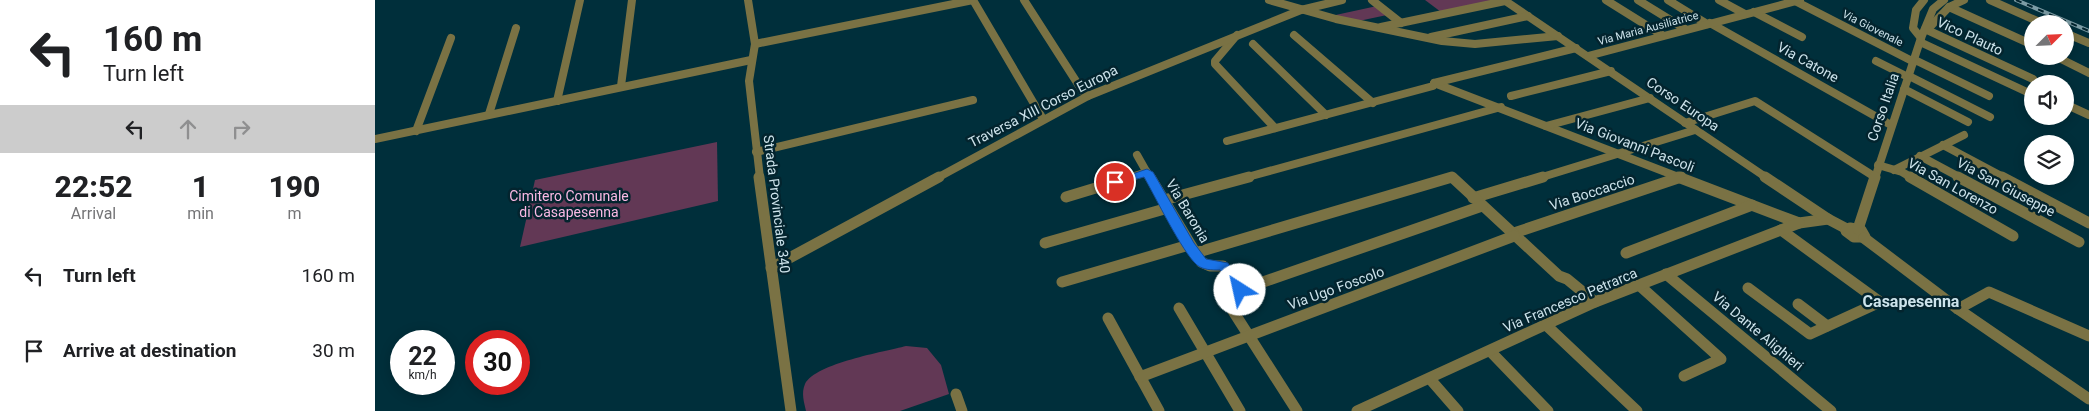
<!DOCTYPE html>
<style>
body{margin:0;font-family:Roboto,sans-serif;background:#f2f2f2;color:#202124;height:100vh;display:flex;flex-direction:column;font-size:19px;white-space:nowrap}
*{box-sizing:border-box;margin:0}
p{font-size:16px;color:#757577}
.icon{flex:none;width:28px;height:28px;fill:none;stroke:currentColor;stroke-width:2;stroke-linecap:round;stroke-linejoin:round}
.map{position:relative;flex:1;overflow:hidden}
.sheet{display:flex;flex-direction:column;background:#fff;width:375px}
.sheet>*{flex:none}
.guide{background:#fff;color:#202124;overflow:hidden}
.needle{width:32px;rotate:66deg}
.fabs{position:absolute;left:1649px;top:15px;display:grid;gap:10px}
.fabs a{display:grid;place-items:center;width:50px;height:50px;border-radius:50%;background:#fff;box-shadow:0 2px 12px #0003;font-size:25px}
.speed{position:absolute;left:15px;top:330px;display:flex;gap:10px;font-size:25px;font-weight:700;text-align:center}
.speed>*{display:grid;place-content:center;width:65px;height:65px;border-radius:50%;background:#fff;box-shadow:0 2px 12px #0003;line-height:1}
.speed small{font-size:12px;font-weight:400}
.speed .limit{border:8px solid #d22;background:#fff;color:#111}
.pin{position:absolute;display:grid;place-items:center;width:42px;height:42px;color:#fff;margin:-21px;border:2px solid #fff;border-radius:50%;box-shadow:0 1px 5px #0007}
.me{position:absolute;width:55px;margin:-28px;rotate:325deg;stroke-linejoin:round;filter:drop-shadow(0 0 4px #0008)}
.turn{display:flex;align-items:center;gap:18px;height:105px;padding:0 20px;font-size:22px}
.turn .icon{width:65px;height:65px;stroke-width:2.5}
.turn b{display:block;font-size:35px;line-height:42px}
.lanes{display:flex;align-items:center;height:48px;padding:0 20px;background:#0003;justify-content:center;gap:25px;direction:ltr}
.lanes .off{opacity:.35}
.eta{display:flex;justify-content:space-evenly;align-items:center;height:85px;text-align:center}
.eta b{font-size:30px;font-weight:800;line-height:35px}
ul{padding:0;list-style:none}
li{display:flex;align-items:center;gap:15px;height:75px;padding:0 20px}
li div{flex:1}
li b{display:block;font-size:19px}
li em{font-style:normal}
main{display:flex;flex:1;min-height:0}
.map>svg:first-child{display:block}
.green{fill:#623855}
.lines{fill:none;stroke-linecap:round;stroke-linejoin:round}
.minor-far1{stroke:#7a7244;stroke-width:8}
.minor{stroke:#7a7244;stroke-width:11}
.rail-casing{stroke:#7c9ca5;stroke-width:4}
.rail{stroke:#03242e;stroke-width:2;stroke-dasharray:6;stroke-linecap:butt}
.route{fill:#1a73e8;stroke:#114b97}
.labels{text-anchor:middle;stroke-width:5;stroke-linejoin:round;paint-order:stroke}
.far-street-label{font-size:11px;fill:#cde3eb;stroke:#03242e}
.street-label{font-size:14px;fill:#cde3eb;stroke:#03242e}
.park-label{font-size:14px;fill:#fbb9e4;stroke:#03242e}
.quarter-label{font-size:16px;font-weight:bold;fill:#cde3eb;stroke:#03242e}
</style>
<main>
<section class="sheet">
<div class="guide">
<div class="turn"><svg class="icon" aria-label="left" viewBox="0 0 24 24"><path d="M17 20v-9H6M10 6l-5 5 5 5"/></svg><div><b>160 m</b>Turn left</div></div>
<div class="lanes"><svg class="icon" aria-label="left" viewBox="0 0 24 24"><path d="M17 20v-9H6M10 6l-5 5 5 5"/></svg><svg class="icon off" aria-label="ahead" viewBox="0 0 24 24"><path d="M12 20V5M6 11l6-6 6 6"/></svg><svg class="icon off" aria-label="right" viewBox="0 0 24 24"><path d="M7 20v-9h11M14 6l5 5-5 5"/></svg></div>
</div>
<div class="eta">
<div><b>22:52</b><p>Arrival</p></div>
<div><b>1</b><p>min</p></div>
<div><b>190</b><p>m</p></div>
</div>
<ul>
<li><svg class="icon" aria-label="left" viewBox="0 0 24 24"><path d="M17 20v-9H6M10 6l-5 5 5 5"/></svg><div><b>Turn left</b></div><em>160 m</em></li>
<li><svg class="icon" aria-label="arrive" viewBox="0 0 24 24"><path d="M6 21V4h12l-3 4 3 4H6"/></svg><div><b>Arrive at destination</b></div><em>30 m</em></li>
</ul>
</section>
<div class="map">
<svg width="1714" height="411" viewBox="0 0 1714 411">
<rect width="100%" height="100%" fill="#002f3b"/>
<g class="green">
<path d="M1050 0H1122L1066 12Z"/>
<path d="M1002 6 1012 15 979 22 956 16Z"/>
<path d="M342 142 343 201 145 247 160 180Z"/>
<path d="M531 346 552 348 566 365 574 394 525 411H431C429 402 426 393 430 384 441 363 509 352 531 346Z"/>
</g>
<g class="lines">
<g class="minor-far1">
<path d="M373 0 380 44 374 81 385 178"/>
<path d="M598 0 668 119"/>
<path d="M649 0 708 92 713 96"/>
<path d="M894 0 961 19 1067 41 1100 44 1183 36"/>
<path d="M997 0 1026 23"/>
<path d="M1129 0 1392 178"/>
<path d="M1231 0 1287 35"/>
<path d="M1263 0 1310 29"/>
<path d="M1293 0 1332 24"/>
<path d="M1344 0 1370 14"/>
<path d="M1615 0 1669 24"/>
<path d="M1420 1 1539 62"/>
<path d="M1574 7 1658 45"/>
<path d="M1379 12 1427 37"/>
<path d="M1335 23 1516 125"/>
<path d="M1006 27 1130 1"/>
<path d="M1554 28 1574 7 1589 0"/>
<path d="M1550 29 1658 79"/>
<path d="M1690 33 1714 43"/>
<path d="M862 35 840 61V64L900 128"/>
<path d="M919 35 998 103"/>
<path d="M1056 37 1153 16"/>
<path d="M1546 38 1538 28 1541 10 1549 0"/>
<path d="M1545 42 1652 92"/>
<path d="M380 44 598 0"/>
<path d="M878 44 951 115"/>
<path d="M1213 56 1425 0"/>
<path d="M1680 56 1714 73"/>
<path d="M1540 60 1614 96"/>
<path d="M1501 61 1533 77"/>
<path d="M1534 76 1615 117"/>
<path d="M1059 83 1306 178"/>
<path d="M246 86 257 0"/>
<path d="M1529 89 1593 122"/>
<path d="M1136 96 1236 71"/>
<path d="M182 101 205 0"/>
<path d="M1690 104 1714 115"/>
<path d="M114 114 141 28"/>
<path d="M1310 123 1380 101 1500 177"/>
<path d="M1171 126 1275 98"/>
<path d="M41 131 76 38"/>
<path d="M0 139 376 60"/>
<path d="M852 141 1058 86 1059 83 1201 48"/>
<path d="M1568 145 1630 178"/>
<path d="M381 152 598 100"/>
<path d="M762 155 775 178"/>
<path d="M1545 156 1586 178"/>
<path d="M1503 165 1527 172 1537 178"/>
<path d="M1519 170 1589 135"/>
<path d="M562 178 713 96 926 10 967 0"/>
<path d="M753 178 772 172"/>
<path d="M869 178 1126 107"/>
<path d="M1074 178H1078"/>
<path d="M1164 178 1320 130"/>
<path d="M1303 178 1306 177"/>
<path d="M1500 178 1546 38 1558 9 1569 0"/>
</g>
<g class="minor">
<path d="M384 177 416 411"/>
<path d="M775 177 826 262 835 266H848L874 305 858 311 922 411"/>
<path d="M1303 177 1424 223 1453 219"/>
<path d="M1390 177 1453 219 1472 229"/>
<path d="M1535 177 1638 236"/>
<path d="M1583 177 1704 242"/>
<path d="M1627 177 1714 223"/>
<path d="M691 197 757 177"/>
<path d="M1098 198 1168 177"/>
<path d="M789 200 874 177"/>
<path d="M1475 228 1486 230 1490 237H1479L1471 231Z"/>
<path d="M1483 229 1500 177"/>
<path d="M1136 234 1306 177"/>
<path d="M1489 238 1583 309 1714 399"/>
<path d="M670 243 793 208"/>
<path d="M820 253 1077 177 1184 276 1192 279 1220 302"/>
<path d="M1251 253 1377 205"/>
<path d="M396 268 564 177"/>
<path d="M1291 274 1456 411"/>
<path d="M687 282 814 245"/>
<path d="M1265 286 1346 359 1309 376"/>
<path d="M1373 288 1435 334 1505 302 1406 230"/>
<path d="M865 290 1107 206"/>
<path d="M1423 304 1452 326"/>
<path d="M804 308 865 411"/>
<path d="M1583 309 1614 292 1714 336"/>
<path d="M733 318 784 411"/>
<path d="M1171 325 1262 411"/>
<path d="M1115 351 1173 411"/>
<path d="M765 377 1139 236"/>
<path d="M1055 379 1083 411"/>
<path d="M581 394 587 411"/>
<path d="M982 411 1220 302 1424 223"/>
</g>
<g class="rail-casing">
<path id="rail" d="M1641 0 1714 31"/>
</g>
<use href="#rail" class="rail"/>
</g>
<path class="route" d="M772 169 778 172 819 243 831 259 853 263 871 290 870 293H861L845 270C837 270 828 270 822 265 807 252 780 196 769 177L740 185 734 182Z"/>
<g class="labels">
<g class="far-street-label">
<text transform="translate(1273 28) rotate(-15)" y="4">Via Maria Ausiliatrice</text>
<text transform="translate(1498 28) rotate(27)" y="4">Via Giovenale</text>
</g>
<g class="street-label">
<text transform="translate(1595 36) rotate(25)" y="5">Vico Plauto</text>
<text transform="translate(1433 62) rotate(29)" y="5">Via Catone</text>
<text transform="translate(1308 104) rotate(34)" y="5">Corso Europa</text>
<text transform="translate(668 106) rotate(-27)" y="5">Traversa XIII Corso Europa</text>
<text transform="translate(1508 107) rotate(-71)" y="5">Corso Italia</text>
<text transform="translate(1260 145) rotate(21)" y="5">Via Giovanni Pascoli</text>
<text transform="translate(1578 186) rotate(29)" y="5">Via San Lorenzo</text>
<text transform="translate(1631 187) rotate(28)" y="5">Via San Giuseppe</text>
<text transform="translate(1217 192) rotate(-18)" y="5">Via Boccaccio</text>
<text transform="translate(402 204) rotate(83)" y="5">Strada Provinciale 340</text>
<text transform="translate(813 211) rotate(59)" y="5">Via Baronia</text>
<text transform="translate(961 288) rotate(-20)" y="5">Via Ugo Foscolo</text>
<text transform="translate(1195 300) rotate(-23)" y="5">Via Francesco Petrarca</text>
<text transform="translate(1383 331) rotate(40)" y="5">Via Dante Alighieri</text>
</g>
<g class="park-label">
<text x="194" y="201">Cimitero Comunale<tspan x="194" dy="16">di Casapesenna</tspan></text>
</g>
<g class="quarter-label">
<text x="1536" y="307">Casapesenna</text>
</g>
</g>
</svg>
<div class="fabs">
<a><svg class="needle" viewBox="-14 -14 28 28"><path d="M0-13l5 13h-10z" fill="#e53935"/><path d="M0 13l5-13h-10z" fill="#757577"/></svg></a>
<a><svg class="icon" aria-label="sound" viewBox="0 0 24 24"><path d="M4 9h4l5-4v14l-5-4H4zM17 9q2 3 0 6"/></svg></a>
<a><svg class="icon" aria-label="layers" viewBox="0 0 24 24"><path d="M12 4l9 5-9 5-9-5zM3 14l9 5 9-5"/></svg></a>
</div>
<div class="speed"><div>22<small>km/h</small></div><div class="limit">30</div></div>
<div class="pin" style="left:740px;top:182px;background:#d93025"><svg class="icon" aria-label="arrive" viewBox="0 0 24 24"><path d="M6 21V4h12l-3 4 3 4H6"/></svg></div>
<svg class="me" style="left:865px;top:290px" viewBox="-20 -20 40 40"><circle r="19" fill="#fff"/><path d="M0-13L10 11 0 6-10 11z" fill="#1a73e8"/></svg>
</div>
</main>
